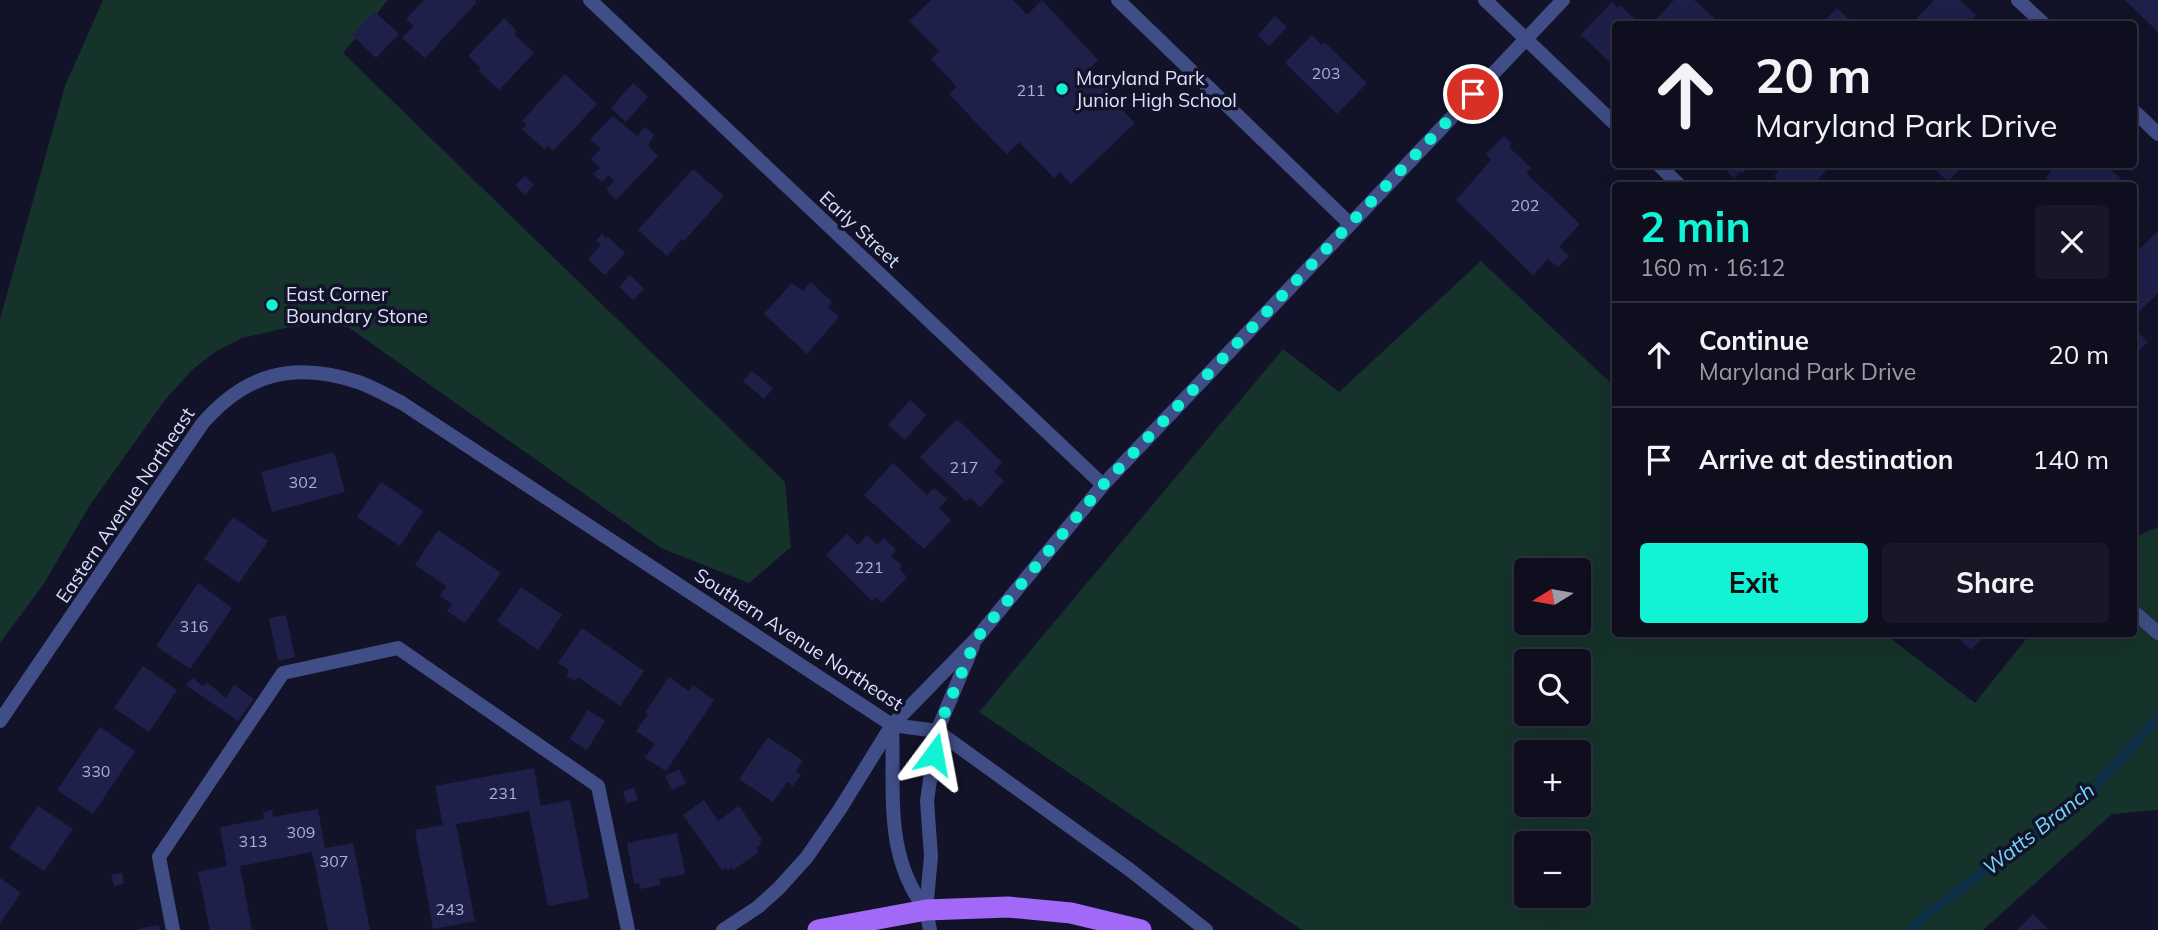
<!DOCTYPE html>
<meta charset="utf-8">
<style>
body{margin:0;font-family:Mulish,sans-serif;background:#171728;color:#f1f3f6;height:100vh;display:flex;flex-direction:column;font-size:26px;white-space:nowrap}
*{box-sizing:border-box;margin:0}
p{font-size:23px;color:#9b9ca4}
.icon{flex:none;width:38px;height:38px;fill:none;stroke:currentColor;stroke-width:2;stroke-linecap:round;stroke-linejoin:round}
.map{position:relative;flex:1;overflow:hidden}
.drawer{position:absolute;left:1612px;top:182px;width:525px;height:455px;display:flex;flex-direction:column;background:#0e0e1f;border-radius:7px;box-shadow:0 7px 28px #0002,0 0 0 2px #2e2e3d}
.drawer>*{flex:none}
.guide{position:absolute;left:1612px;top:21px;width:525px;height:147px;border-radius:7px;box-shadow:0 7px 28px #0002,0 0 0 2px #2e2e3d;background:#0e0e1f;color:#f1f3f6;overflow:hidden}
.needle{width:46px;rotate:259deg}
.fabs{position:absolute;left:1514px;top:558px;display:grid;gap:14px}
.fabs a{display:grid;place-items:center;width:77px;height:77px;border-radius:7px;background:#0e0e1f;box-shadow:0 7px 28px #0002,0 0 0 2px #2e2e3d;font-size:35px}
.pin{position:absolute;display:grid;place-items:center;width:60px;height:60px;color:#fff;margin:-30px;border:4px solid #fff;border-radius:50%;box-shadow:0 2px 7px #0007}
.me{position:absolute;width:77px;margin:-38px;rotate:13deg;stroke-linejoin:round;filter:drop-shadow(0 0 5px #0008)}
.turn{display:flex;align-items:center;gap:24px;height:147px;padding:0 28px;font-size:32px}
.turn .icon{width:91px;height:91px;stroke-width:2.5}
.turn b{display:block;font-size:49px;line-height:60px}
.round{display:grid;place-items:center;flex:none;width:74px;height:74px;border-radius:7px;background:#171728}
.head{display:flex;align-items:center;justify-content:space-between;height:119px;padding:0 28px}
h1{font-size:42px;font-weight:700;line-height:52px;color:#12f3d6}
.button{display:flex;gap:14px;margin-top:auto;padding:14px 28px}
.button a{flex:1;height:80px;border-radius:7px;background:#12f3d6;color:#111;font-size:28px;font-weight:700;line-height:80px;text-align:center}
.button a+a{background:#171728;color:#f1f3f6}
ul{padding:0;list-style:none}
li{display:flex;align-items:center;gap:21px;height:105px;padding:0 28px;border-top:2px solid #2e2e3d}
li div{flex:1}
li b{display:block;font-size:26px}
li em{font-style:normal}
.map>svg:first-child{display:block}
.green{fill:#15332b;fill-rule:evenodd}
.lines{fill:none;stroke-linecap:round;stroke-linejoin:round}
.stream{stroke:#0e3047;stroke-width:10}
.building{fill:#1f204a}
.lane{stroke:#404d86;stroke-width:14}
.street{stroke:#404d86;stroke-width:14}
.primary{stroke:#a269f8;stroke-width:21}
.route{stroke:#12f3d6;stroke-width:12;stroke-dasharray:0 21.6}
.poi-dot{fill:#12f3d6;stroke:#121329;stroke-width:2.5}
.labels{text-anchor:middle;stroke-width:7;stroke-linejoin:round;paint-order:stroke}
.number-label{font-size:16px;fill:#adb0d0}
.poi-label{font-size:19px;fill:#dce0fd;stroke:#121329;text-anchor:start}
.street-label{font-size:19px;fill:#dce0fd;stroke:#121329}
.water-label{font-size:21px;font-style:italic;fill:#70d8f8;stroke:#121329}
</style>
<div class="map">
<svg width="2158" height="930" viewBox="0 0 2158 930">
<rect width="100%" height="100%" fill="#121329"/>
<g class="green">
<path d="M103 0H388L343 53 785 482 791 547 749 583 661 548 348 327 319 325 290 327 242 338 215 352 192 370 165 400 90 505 43 585 0 643V319L65 86Z"/>
<path d="M1481 261 1615 387V634H1885L1975 703 2030 634H2133V540L2139 535 2158 527V810L2112 814 1983 930H1302L979 712 1283 349 1339 392ZM1526 570H1578V623H1526ZM1526 662H1578V714H1526ZM1526 752H1578V805H1526ZM1526 844H1578V896H1526Z"/>
</g>
<g class="lines">
<path class="stream" d="M1911 930 1926 915 2091 791 2158 718"/>
</g>
<g class="building">
<path d="M424 0H475L477 2 425 58 402 38 414 26 406 19Z"/>
<path d="M931 0H1013L1027 15 1042 0 1098 60 1089 69 1122 104 1119 107 1135 123 1071 184 1060 172 1054 178 1019 142 1007 155 949 94 957 87 931 59 939 51 909 21Z"/>
<path d="M1674 0H1694L1721 24H1652Z"/>
<path d="M1934 0H1960L1976 15 1967 24H1911Z"/>
<path d="M2125 0H2158V32Z"/>
<path d="M1612 2 1617 8 1620 5 1640 24H1615V67L1581 35Z"/>
<path d="M1837 8 1851 21 1848 24H1822Z"/>
<path d="M374 11 399 34 376 58 352 35Z"/>
<path d="M1275 16 1287 27 1269 46 1258 35Z"/>
<path d="M504 18 517 31 514 34 534 53 499 90 478 70 481 68 468 56Z"/>
<path d="M1312 35 1322 45 1324 42 1367 83 1337 114 1285 63Z"/>
<path d="M565 74 597 104 553 151 548 146 545 150 522 129 527 124 522 121Z"/>
<path d="M633 83 648 97 626 122 611 108Z"/>
<path d="M613 116 637 136 645 127 654 135 648 146 658 156 616 200 606 189 614 181 609 175 602 182 593 174 600 168 591 159 601 149 590 139Z"/>
<path d="M1504 136 1511 143 1509 147 1531 168 1526 173 1580 224 1559 247 1569 256 1558 267 1548 259 1533 275 1456 200 1491 160 1486 154Z"/>
<path d="M1720 164H1750L1742 174 1740 171 1734 178Z"/>
<path d="M1784 164H1832L1812 186H1784L1774 176Z"/>
<path d="M1930 164H1965L1948 182Z"/>
<path d="M2057 164H2105L2122 180 2117 186H2056L2046 177Z"/>
<path d="M693 169 724 196 684 241 682 239 667 256 638 230Z"/>
<path d="M525 176 534 185 525 195 515 185Z"/>
<path d="M2158 231V293L2137 314 2133 310V255Z"/>
<path d="M602 234 606 239 608 237 625 253 605 275 588 259 601 245 596 240Z"/>
<path d="M630 275 644 289 633 300 619 287Z"/>
<path d="M811 282 832 302 828 307 839 317 807 354 764 314 792 283 803 291Z"/>
<path d="M2133 327 2148 342 2133 356Z"/>
<path d="M752 371 773 388 764 399 743 381Z"/>
<path d="M910 400 926 415 905 440 888 425Z"/>
<path d="M957 419 1002 462 994 472 1004 481 980 507 970 498 966 501 920 457Z"/>
<path d="M334 452 345 492 272 512 261 472Z"/>
<path d="M893 463 927 495 934 488 947 499 939 508 951 520 924 549 864 495Z"/>
<path d="M381 482 423 511 400 546 357 517Z"/>
<path d="M233 517 268 541 239 583 204 559Z"/>
<path d="M438 530 501 573 465 623 447 611 452 604 440 596 446 586 415 565Z"/>
<path d="M847 533 858 545 867 535 877 545 884 538 896 550 891 556 902 566 899 569 907 577 882 603 876 597 872 601 826 555Z"/>
<path d="M198 583 232 608 190 669 156 646Z"/>
<path d="M521 587 562 615 538 650 497 621Z"/>
<path d="M286 615 295 657 278 661 269 618Z"/>
<path d="M582 628 644 671 620 706 578 677 575 681 566 676 569 670 558 663Z"/>
<path d="M1954 634H1987L1971 650Z"/>
<path d="M143 666 177 690 149 732 114 708Z"/>
<path d="M669 677 689 691 693 685 714 700 666 771 645 758 655 744 636 731 648 714 645 713Z"/>
<path d="M193 678 202 686 208 683 226 698 234 685 254 699 238 721 186 685Z"/>
<path d="M588 710 605 721 587 750 570 739Z"/>
<path d="M100 727 135 751 93 814 57 790Z"/>
<path d="M768 737 803 761 796 771 801 775 793 786 787 782 773 802 739 779Z"/>
<path d="M534 768 541 806 570 800 589 898 548 906 529 811 456 824 475 921 433 929 415 830 443 825 435 786Z"/>
<path d="M679 769 686 783 672 790 665 776Z"/>
<path d="M634 788 638 800 626 803 623 791Z"/>
<path d="M704 800 718 821 739 806 762 840 760 842 762 844 756 848 759 852 733 870 732 867 728 870 726 868 722 870 683 815Z"/>
<path d="M38 806 73 829 44 871 9 848Z"/>
<path d="M318 809 325 848 353 843 370 930H328L312 852 240 866 252 930H210L198 872 227 866 220 827 264 819 263 812 272 810 273 817Z"/>
<path d="M677 833 685 874 659 879 661 885 640 889 639 883 634 884 627 843Z"/>
<path d="M122 873 124 884 114 886 111 875Z"/>
<path d="M0 878 21 893 0 923Z"/>
<path d="M2033 914 2048 929 2017 930Z"/>
<path d="M159 925 160 930H138L137 929Z"/>
</g>
<g class="lines">
<g class="lane">
<path d="M1118 0 1350 224"/>
<path d="M173 930 159 857 283 673 398 648 598 786 628 930"/>
</g>
<g class="street">
<path d="M590 0 1103 485"/>
<path d="M1485 0 1615 124"/>
<path d="M2018 0 2044 24"/>
<path d="M2133 110 2158 134"/>
<path d="M1658 164 1680 186"/>
<path d="M2133 611 2158 633"/>
<path d="M0 721 202 424C246 373 294 361 358 382 373 387 388 396 402 403L892 725 937 731 1130 870 1206 930"/>
<path d="M892 725C895 791 883 854 926 910"/>
<path d="M723 930 758 907 779 888 807 857 840 809 892 725 976 639 1103 485 1563 0"/>
<path d="M930 930 926 910 931 856 927 801 937 731 973 646"/>
</g>
<path class="primary" d="M818 930 926 910 1008 907 1071 913 1141 930"/>
</g>
<g class="lines">
<path class="route" d="M934 754 937 731 976 639 1103 485 1473 94"/>
</g>
<g class="poi-dot">
<circle cx="1062" cy="89" r="7"/>
<circle cx="272" cy="305" r="7"/>
</g>
<g class="labels">
<g class="number-label">
<text x="1326" y="79">203</text>
<text x="1031" y="96">211</text>
<text x="1525" y="211">202</text>
<text x="964" y="473">217</text>
<text x="303" y="488">302</text>
<text x="869" y="573">221</text>
<text x="194" y="632">316</text>
<text x="96" y="777">330</text>
<text x="503" y="799">231</text>
<text x="301" y="838">309</text>
<text x="253" y="847">313</text>
<text x="334" y="867">307</text>
<text x="450" y="915">243</text>
</g>
<g class="poi-label">
<text x="1076" y="85">Maryland Park<tspan x="1076" dy="22">Junior High School</tspan></text>
<text x="286" y="301">East Corner<tspan x="286" dy="22">Boundary Stone</tspan></text>
</g>
<g class="street-label">
<text transform="translate(860 229) rotate(43)" y="7">Early Street</text>
<text transform="translate(125 505) rotate(-56)" y="7">Eastern Avenue Northeast</text>
<text transform="translate(799 639) rotate(33)" y="7">Southern Avenue Northeast</text>
</g>
<g class="water-label">
<text transform="translate(2039 829) rotate(-38)" y="7">Watts Branch</text>
</g>
</g>
</svg>
<div class="fabs">
<a><svg class="needle" viewBox="-14 -14 28 28"><path d="M0-13l5 13h-10z" fill="#e53935"/><path d="M0 13l5-13h-10z" fill="#9b9ca4"/></svg></a>
<a><svg class="icon" aria-label="search" viewBox="0 0 24 24"><circle cx="10" cy="10" r="6"/><path d="M15 15l6 6"/></svg></a>
<a>+</a>
<a>−</a>
</div>
<div class="pin" style="left:1473px;top:94px;background:#d93025"><svg class="icon" aria-label="arrive" viewBox="0 0 24 24"><path d="M6 21V4h12l-3 4 3 4H6"/></svg></div>
<svg class="me" style="left:934px;top:754px" viewBox="-20 -20 40 40"><path d="M0-17L14 15 0 8-14 15z" fill="#12f3d6" stroke="#fff" stroke-width="4"/></svg>
<div class="guide">
<div class="turn"><svg class="icon" aria-label="ahead" viewBox="0 0 24 24"><path d="M12 20V5M6 11l6-6 6 6"/></svg><div><b>20 m</b>Maryland Park Drive</div></div>
</div>
<section class="drawer">
<div class="head"><div><h1>2 min</h1><p>160 m · 16:12</p></div><a class="round"><svg class="icon" aria-label="close" viewBox="0 0 24 24"><path d="M6 6l12 12M18 6L6 18"/></svg></a></div>
<ul>
<li><svg class="icon" aria-label="ahead" viewBox="0 0 24 24"><path d="M12 20V5M6 11l6-6 6 6"/></svg><div><b>Continue</b><p>Maryland Park Drive</p></div><em>20 m</em></li>
<li><svg class="icon" aria-label="arrive" viewBox="0 0 24 24"><path d="M6 21V4h12l-3 4 3 4H6"/></svg><div><b>Arrive at destination</b></div><em>140 m</em></li>
</ul>
<div class="button"><a>Exit</a><a>Share</a></div>
</section>
</div>
